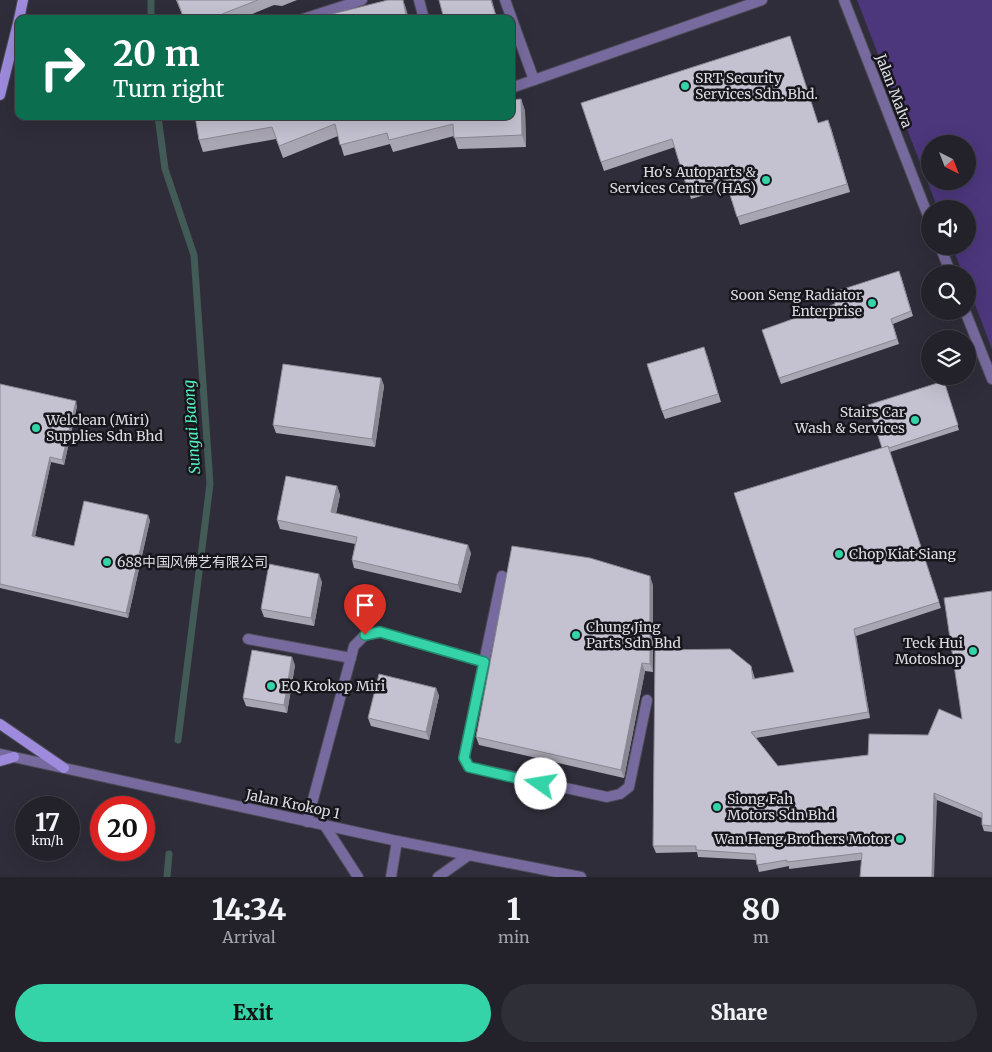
<!DOCTYPE html>
<meta charset="utf-8">
<style>
body{margin:0;font-family:Merriweather,"Noto Sans SC",serif;background:#2f2f37;color:#f1f3f6;height:100vh;display:flex;flex-direction:column;font-size:19px;white-space:nowrap}
*{box-sizing:border-box;margin:0}
p{font-size:16px;color:#a3a4a9}
.icon{flex:none;width:28px;height:28px;fill:none;stroke:currentColor;stroke-width:2;stroke-linecap:round;stroke-linejoin:round}
.map{position:relative;height:877px;overflow:hidden}
.sheet{display:flex;flex-direction:column;background:#23222b;flex:1}
.sheet>*{flex:none}
.guide{position:absolute;left:15px;top:15px;width:500px;height:105px;border-radius:10px;box-shadow:0 5px 20px #0002,0 0 0 1px #403f47;background:#0b6e4f;color:#fff;overflow:hidden}
.needle{width:32px;rotate:138deg}
.buttons{position:absolute;left:921px;top:135px;display:grid;gap:10px}
.buttons a{display:grid;place-items:center;width:55px;height:55px;border-radius:50%;background:#23222b;box-shadow:0 5px 20px #0002,0 0 0 1px #403f47;font-size:25px}
.speed{position:absolute;left:15px;top:796px;display:flex;gap:10px;font-size:25px;font-weight:700;text-align:center}
.speed>*{display:grid;place-content:center;width:65px;height:65px;border-radius:50%;background:#23222b;box-shadow:0 5px 20px #0002,0 0 0 1px #403f47;line-height:1}
.speed small{font-size:12px;font-weight:400}
.speed .limit{border:8px solid #d22;background:#fff;color:#111}
.pin{position:absolute;display:grid;place-items:center;width:42px;height:42px;color:#fff;margin:-51px -21px;border-radius:50% 50% 50% 0;rotate:-45deg;box-shadow:0 0 5px #0007}
.pin .icon{rotate:45deg}
.me{position:absolute;width:55px;margin:-28px;rotate:283deg;stroke-linejoin:round;filter:drop-shadow(0 0 4px #0008)}
.turn{display:flex;align-items:center;gap:18px;height:105px;padding:0 15px;font-size:22px}
.turn .icon{width:65px;height:65px;stroke-width:2.5}
.turn b{display:block;font-size:35px;line-height:42px}
.eta{display:flex;justify-content:space-evenly;align-items:center;height:85px;text-align:center}
.eta b{font-size:30px;font-weight:800;line-height:35px}
.primary-button{display:flex;gap:10px;margin-top:auto;padding:10px 15px}
.primary-button a{flex:1;height:58px;border-radius:30px;background:#34d4a8;color:#111;font-size:20px;font-weight:800;line-height:58px;text-align:center}
.primary-button a+a{background:#2f2f37;color:#f1f3f6}
.map>svg:first-child{display:block}
.green{fill:#4c377c;fill-rule:evenodd}
.lines{fill:none;stroke-linecap:round;stroke-linejoin:round}
.stream{stroke:#425b56;stroke-width:7}
.service-casing{stroke:#4b4954;stroke-width:12}
.minor-casing{stroke:#4b4954;stroke-width:12}
.tertiary-casing{stroke:#4b4954;stroke-width:12}
.secondary-casing{stroke:#4b4954;stroke-width:12}
.service{stroke:#776a9e;stroke-width:10}
.minor{stroke:#776a9e;stroke-width:10}
.tertiary{stroke:#776a9e;stroke-width:10}
.secondary{stroke:#9f8bdd;stroke-width:10}
.wall{fill:#a9a6b3}
.shaded-wall{fill:#898792}
.building{fill:#c4c1d0;stroke:#898792}
.route-casing{stroke:#228a6d;stroke-width:12}
.route{stroke:#34d4a8;stroke-width:9}
.poi-dot{fill:#34d4a8;stroke:#17161c;stroke-width:2}
.labels{text-anchor:middle;stroke-width:5;stroke-linejoin:round;paint-order:stroke}
.poi-label{font-size:14px;fill:#dddce3;stroke:#17161c;text-anchor:start}
.street-label{font-size:14px;fill:#dddce3;stroke:#17161c}
.water-label{font-size:15px;font-style:italic;fill:#51eebf;stroke:#17161c}
</style>
<div class="map">
<svg width="992" height="877" viewBox="0 0 992 877">
<rect width="100%" height="100%" fill="#2f2d39"/>
<path class="green" d="M857 0H992V349L968 286V274H963L952 246H968V209H938ZM930 144H968V181H930Z"/>
<g class="lines">
<g class="stream">
<path d="M151 0V19"/>
<path d="M158 116 165 169 194 255 210 484 178 740"/>
<path d="M167 877 169 854"/>
</g>
<g class="service-casing">
<g id="service">
<path d="M419 0 424 19"/>
<path d="M505 0 534 80 511 88"/>
<path d="M303 19 362 0"/>
<path d="M502 576 464 758 469 767 607 797 620 794 629 787 647 700"/>
<path d="M248 639 351 658"/>
<path d="M307 822 354 646 365 635 380 632 484 662"/>
</g>
</g>
<g class="minor-casing">
<path id="minor" d="M534 80 762 0"/>
</g>
<g class="tertiary-casing">
<g id="tertiary">
<path d="M844 0 930 221"/>
<path d="M940 246 951 274"/>
<path d="M965 311 992 379"/>
<path d="M0 754 397 841 581 877"/>
<path d="M325 826 358 877"/>
<path d="M391 877 397 841"/>
<path d="M438 877 469 855"/>
</g>
</g>
<g class="secondary-casing">
<g id="secondary">
<path d="M19 19 23 0"/>
<path d="M0 95 19 19"/>
<path d="M0 724 64 768"/>
<path d="M0 761 14 757"/>
</g>
</g>
<use href="#service" class="service"/>
<use href="#minor" class="minor"/>
<use href="#tertiary" class="tertiary"/>
<use href="#secondary" class="secondary"/>
</g>
<g class="wall">
<path d="M176 0H297L282 6 274 5 240 19H184Z"/>
<path d="M521 99 525 111 526 147 458 149 454 136 393 152 390 144 344 156 338 136 283 158 276 139 203 152 199 140 195 116Z"/>
<path d="M581 103 818 123 831 128 850 192 740 225 728 188 691 199 675 147 604 171Z"/>
<path d="M901 276 913 316 893 324 899 344 781 384 762 330 835 304Z"/>
<path d="M707 355 721 402 665 419 662 411Z"/>
<path d="M381 378 384 386 375 447 276 433 273 425Z"/>
<path d="M944 381 959 430 890 452 941 608 856 636 870 718 756 738 778 766 868 755 928 735 962 719 992 591V832L984 831 982 825V818L937 800 861 860 789 869V866L759 872 756 860 698 857 697 852 656 853 653 846 751 666 755 679 794 672 882 448Z"/>
<path d="M0 384 77 406 64 465 51 462 35 536 74 546 150 520 128 618 0 588Z"/>
<path d="M337 486 340 495 336 514 471 553 461 593 354 568 352 560 355 544 280 529 277 520Z"/>
<path d="M322 582 314 626 264 617 261 609Z"/>
<path d="M653 585V672L645 671 624 778 479 745 476 737Z"/>
<path d="M295 665 287 713 246 706 243 698Z"/>
<path d="M436 688 439 696 429 740 371 726 368 718Z"/>
</g>
<g class="shaded-wall">
<path d="M403 0 406 8 409 19H407Z"/>
<path d="M491 0H492L497 19Z"/>
<path d="M521 99 525 111 526 147 522 135Z"/>
<path d="M828 120 831 128 850 192 847 184Z"/>
<path d="M381 378 384 386 375 447 372 439Z"/>
<path d="M76 401 77 406 64 465 62 460Z"/>
<path d="M50 457 51 462 34 541 32 536Z"/>
<path d="M337 486 340 495 334 521 331 512Z"/>
<path d="M148 515 150 520 128 618 126 613Z"/>
<path d="M468 545 471 553 461 593 458 585Z"/>
<path d="M319 574 322 582 314 626 311 618Z"/>
<path d="M650 576 653 585V672L650 664Z"/>
<path d="M854 629 856 636 870 718 868 712Z"/>
<path d="M292 657 295 665 287 713 284 705Z"/>
<path d="M642 663 645 671 624 778 621 770Z"/>
<path d="M436 688 439 696 429 740 426 732Z"/>
<path d="M934 793 937 800 934 877H932Z"/>
</g>
<g class="building">
<path d="M177 0H258L222 14 223 19H184Z"/>
<path d="M388 0H403L407 19H312Z"/>
<path d="M439 0H491L497 19H444Z"/>
<path d="M790 36 818 123 828 120 847 184 737 217 725 179 688 191 672 139 601 162 581 103Z"/>
<path d="M521 99 522 135 454 138 453 124 389 140 387 133 340 145 335 124 279 146 272 127 199 140 195 116H511V100Z"/>
<path d="M899 271 911 311 891 319 897 339 779 378 762 330 835 304 831 293Z"/>
<path d="M704 347 718 394 662 411 647 364Z"/>
<path d="M283 364 381 378 372 439 273 425Z"/>
<path d="M944 381 958 425 889 448 888 446 882 448 868 405Z"/>
<path d="M0 384 76 401 62 460 50 457 32 536 74 546 84 501 148 515 126 613 0 584Z"/>
<path d="M888 446 939 602 854 629 868 712 751 732 778 766 868 755 869 734 928 735 939 709 962 719 944 598 992 591V826L982 825V813L934 793 932 877H860L862 853 787 862V860L757 865 755 854 696 850V846H653L655 650 730 649 751 666 753 679 794 672 734 493Z"/>
<path d="M286 476 337 486 331 512 468 545 458 585 352 560 357 537 277 520Z"/>
<path d="M512 546 590 558 650 576V664L642 663 621 770 476 737Z"/>
<path d="M269 564 319 574 311 618 261 609Z"/>
<path d="M252 650 292 657 284 705 243 698Z"/>
<path d="M379 674 436 688 426 732 368 718Z"/>
</g>
<g class="lines">
<g class="route-casing">
<path id="route" d="M365 635 380 632 484 662 464 758 469 767 541 784"/>
</g>
<use href="#route" class="route"/>
</g>
<g class="poi-dot">
<circle cx="685" cy="86" r="5"/>
<circle cx="766" cy="180" r="5"/>
<circle cx="872" cy="303" r="5"/>
<circle cx="915" cy="420" r="5"/>
<circle cx="36" cy="428" r="5"/>
<circle cx="839" cy="554" r="5"/>
<circle cx="107" cy="562" r="5"/>
<circle cx="576" cy="635" r="5"/>
<circle cx="973" cy="651" r="5"/>
<circle cx="271" cy="686" r="5"/>
<circle cx="717" cy="807" r="5"/>
<circle cx="900" cy="839" r="5"/>
</g>
<g class="labels">
<g class="poi-label">
<text x="695" y="83">SRT Security<tspan x="695" dy="16">Services Sdn. Bhd.</tspan></text>
<text x="756" y="177" text-anchor="end">Ho's Autoparts &amp;<tspan x="756" dy="16">Services Centre (HAS)</tspan></text>
<text x="862" y="300" text-anchor="end">Soon Seng Radiator<tspan x="862" dy="16">Enterprise</tspan></text>
<text x="905" y="417" text-anchor="end">Stairs Car<tspan x="905" dy="16">Wash &amp; Services</tspan></text>
<text x="46" y="425">Welclean (Miri)<tspan x="46" dy="16">Supplies Sdn Bhd</tspan></text>
<text x="849" y="559">Chop Kiat Siang</text>
<text x="117" y="567">688中国风佛艺有限公司</text>
<text x="586" y="632">Chung Jing<tspan x="586" dy="16">Parts Sdn Bhd</tspan></text>
<text x="963" y="648" text-anchor="end">Teck Hui<tspan x="963" dy="16">Motoshop</tspan></text>
<text x="281" y="691">EQ Krokop Miri</text>
<text x="727" y="804">Siong Fah<tspan x="727" dy="16">Motors Sdn Bhd</tspan></text>
<text x="890" y="844" text-anchor="end">Wan Heng Brothers Motor</text>
</g>
<g class="street-label">
<text transform="translate(894 91) rotate(69)" y="5">Jalan Malva</text>
<text transform="translate(293 804) rotate(12)" y="5">Jalan Krokop 1</text>
</g>
<g class="water-label">
<text transform="translate(192 427) rotate(-94)" y="5">Sungai Baong</text>
</g>
</g>
</svg>
<div class="buttons">
<a><svg class="needle" viewBox="-14 -14 28 28"><path d="M0-13l5 13h-10z" fill="#e53935"/><path d="M0 13l5-13h-10z" fill="#a3a4a9"/></svg></a>
<a><svg class="icon" aria-label="sound" viewBox="0 0 24 24"><path d="M4 9h4l5-4v14l-5-4H4zM17 9q2 3 0 6"/></svg></a>
<a><svg class="icon" aria-label="search" viewBox="0 0 24 24"><circle cx="10" cy="10" r="6"/><path d="M15 15l6 6"/></svg></a>
<a><svg class="icon" aria-label="layers" viewBox="0 0 24 24"><path d="M12 4l9 5-9 5-9-5zM3 14l9 5 9-5"/></svg></a>
</div>
<div class="speed"><div>17<small>km/h</small></div><div class="limit">20</div></div>
<div class="pin" style="left:365px;top:635px;background:#d93025"><svg class="icon" aria-label="arrive" viewBox="0 0 24 24"><path d="M6 21V4h12l-3 4 3 4H6"/></svg></div>
<svg class="me" style="left:541px;top:784px" viewBox="-20 -20 40 40"><circle r="19" fill="#fff"/><path d="M0-13L10 11 0 6-10 11z" fill="#34d4a8"/></svg>
<div class="guide">
<div class="turn"><svg class="icon" aria-label="right" viewBox="0 0 24 24"><path d="M7 20v-9h11M14 6l5 5-5 5"/></svg><div><b>20 m</b>Turn right</div></div>
</div>
</div>
<section class="sheet">
<div class="eta">
<div><b>14:34</b><p>Arrival</p></div>
<div><b>1</b><p>min</p></div>
<div><b>80</b><p>m</p></div>
</div>
<div class="primary-button"><a>Exit</a><a>Share</a></div>
</section>
